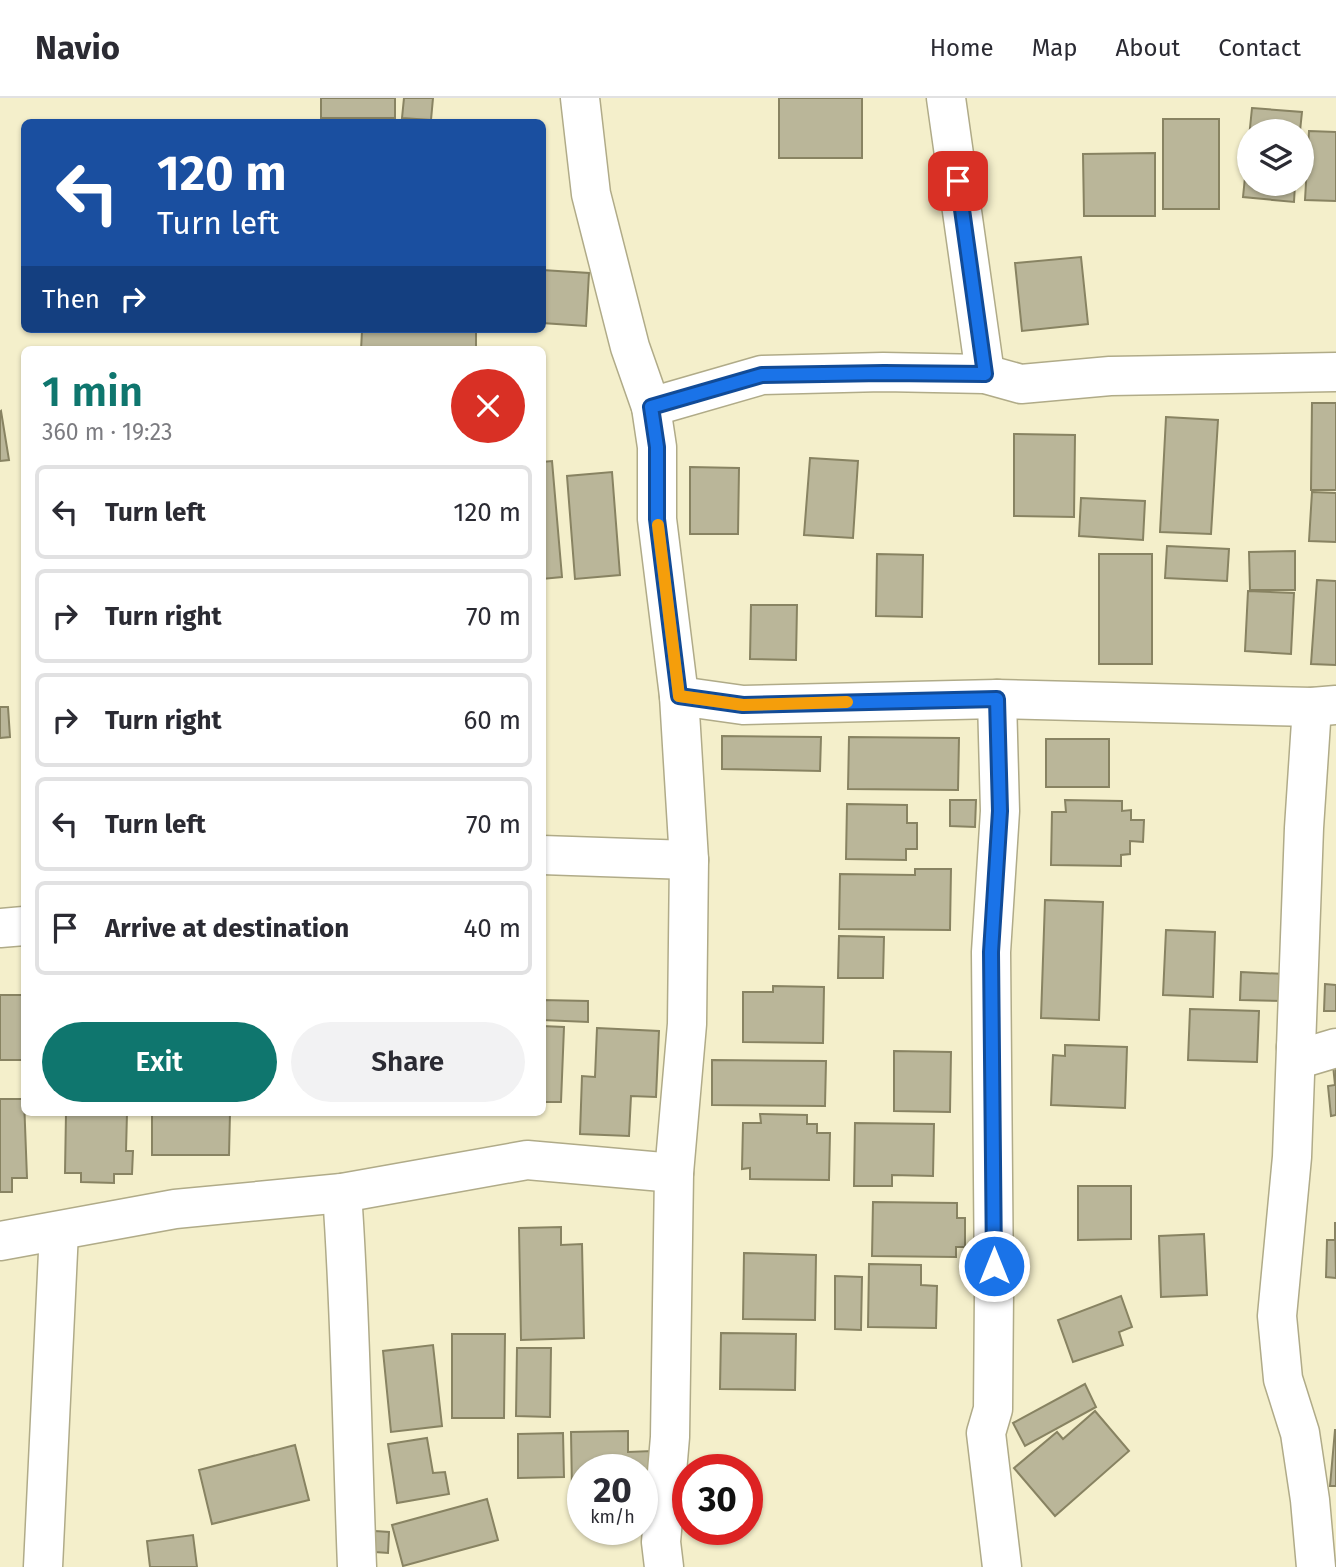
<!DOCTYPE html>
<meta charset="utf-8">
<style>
body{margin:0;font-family:"Fira Sans",sans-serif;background:#f2f2f3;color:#2b2b33;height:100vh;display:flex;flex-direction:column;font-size:26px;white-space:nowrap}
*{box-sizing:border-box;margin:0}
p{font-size:23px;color:#7c7c81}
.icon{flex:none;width:38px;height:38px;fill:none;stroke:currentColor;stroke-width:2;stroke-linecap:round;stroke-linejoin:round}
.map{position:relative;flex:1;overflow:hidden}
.drawer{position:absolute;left:21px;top:248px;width:525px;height:770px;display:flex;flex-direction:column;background:#fff;border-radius:10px;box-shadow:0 2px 5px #0004}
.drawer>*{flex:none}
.hud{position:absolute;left:21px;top:21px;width:525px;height:214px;border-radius:10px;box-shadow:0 2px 5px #0004;background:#1a4fa0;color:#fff;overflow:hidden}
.buttons{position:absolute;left:1237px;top:21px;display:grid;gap:14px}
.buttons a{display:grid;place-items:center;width:77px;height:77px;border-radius:50%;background:#fff;box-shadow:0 2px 5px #0004;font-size:35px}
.speed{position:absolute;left:567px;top:1356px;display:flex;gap:14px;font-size:35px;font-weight:700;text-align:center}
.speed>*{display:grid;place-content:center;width:91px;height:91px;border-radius:50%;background:#fff;box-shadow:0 2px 5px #0004;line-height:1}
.speed small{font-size:18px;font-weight:400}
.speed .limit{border:10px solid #d22;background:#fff;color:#111}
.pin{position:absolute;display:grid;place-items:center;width:60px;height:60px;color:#fff;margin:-30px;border-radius:14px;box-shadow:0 4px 10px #0006}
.me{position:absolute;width:77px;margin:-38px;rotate:0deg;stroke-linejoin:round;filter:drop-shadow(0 0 5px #0008)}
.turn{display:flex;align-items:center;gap:24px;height:147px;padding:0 21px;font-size:32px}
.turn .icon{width:91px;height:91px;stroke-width:2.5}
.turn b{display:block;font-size:49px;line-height:60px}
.then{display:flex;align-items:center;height:66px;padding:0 21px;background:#0003;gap:14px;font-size:26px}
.round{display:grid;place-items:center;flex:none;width:74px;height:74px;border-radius:37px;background:#f2f2f3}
.headline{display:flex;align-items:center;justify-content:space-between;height:119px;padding:0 21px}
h1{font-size:42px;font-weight:600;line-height:52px;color:#0f766e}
.primary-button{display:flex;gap:14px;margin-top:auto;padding:14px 21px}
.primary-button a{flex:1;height:80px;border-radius:42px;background:#0f766e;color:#fff;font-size:28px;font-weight:600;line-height:80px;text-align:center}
.primary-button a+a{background:#f2f2f3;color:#2b2b33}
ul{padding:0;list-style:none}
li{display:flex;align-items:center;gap:21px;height:94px;margin:0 14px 10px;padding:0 7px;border:4px solid #e1e1e2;border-radius:10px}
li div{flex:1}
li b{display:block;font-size:26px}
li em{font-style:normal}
header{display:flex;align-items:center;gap:42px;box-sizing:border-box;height:98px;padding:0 35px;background:#fff;border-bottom:2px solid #e1e1e2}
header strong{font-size:33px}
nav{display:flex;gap:38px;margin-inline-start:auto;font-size:24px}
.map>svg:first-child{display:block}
.building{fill:#bab699;stroke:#888362;stroke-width:2}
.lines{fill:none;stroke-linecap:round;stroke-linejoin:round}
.minor-casing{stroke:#b0ab88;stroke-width:41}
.minor{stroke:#fff;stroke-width:38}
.route-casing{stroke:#114b97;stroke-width:18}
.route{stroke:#1a73e8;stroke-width:12}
.slow{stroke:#f59e0b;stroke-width:12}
</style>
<header>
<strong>Navio</strong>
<nav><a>Home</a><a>Map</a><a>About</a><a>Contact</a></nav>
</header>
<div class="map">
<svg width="1336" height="1469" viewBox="0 0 1336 1469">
<rect width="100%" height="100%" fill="#f4efcb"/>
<g class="building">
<rect x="321" y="0" width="74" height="20"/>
<path d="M404 0H433L431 22 402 20Z"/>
<rect x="779" y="0" width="83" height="60"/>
<path d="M1252 10 1302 14 1300 33H1250V86H1295L1294 104 1243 99Z"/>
<rect x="1163" y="21" width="56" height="90"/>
<path d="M1309 33 1336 34V103L1305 102Z"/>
<path d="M1155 55V118H1084L1083 56Z"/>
<path d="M1081 159 1088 226 1022 233 1015 165Z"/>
<path d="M542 172 589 175 586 228 542 225Z"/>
<path d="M362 233 476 234V252H361Z"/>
<path d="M1312 305H1336V392H1311Z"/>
<path d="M1 313 9 362 0 363V314Z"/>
<path d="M1166 319 1218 322 1211 436 1160 434Z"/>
<path d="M1014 336 1075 337 1074 419 1014 418Z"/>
<path d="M810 360 858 363 853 440 804 437Z"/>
<path d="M552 363 562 479 542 481V364Z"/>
<path d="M690 369 739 370 738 436H690Z"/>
<path d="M612 374 620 477 575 481 567 378Z"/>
<path d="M1312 394 1336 395V444L1309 443Z"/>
<path d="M1081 400 1145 403 1143 442 1079 438Z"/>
<path d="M1167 448 1229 451 1227 483 1165 480Z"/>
<path d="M1295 453V492H1250L1249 454Z"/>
<path d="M877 456 923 457 922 519 876 518Z"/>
<rect x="1099" y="456" width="53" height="110"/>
<path d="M1317 482 1336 483V567L1311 566Z"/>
<path d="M1248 493 1294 495 1291 556 1245 553Z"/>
<path d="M751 507H797L796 562 750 561Z"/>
<path d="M0 609H8L10 639 0 640Z"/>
<path d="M722 638 821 639 820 673 722 671Z"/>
<path d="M849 639 959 640 958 692 848 691Z"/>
<rect x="1046" y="641" width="63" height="48"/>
<path d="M950 702H976L975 729 950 728Z"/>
<path d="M1065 702 1122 703V713L1131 712V722H1144L1143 744 1130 743V756L1121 757V768L1051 767 1052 714H1066Z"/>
<path d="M847 706 907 707V725H917V751H906V762L846 761Z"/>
<path d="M915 771H951L950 832 839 831 840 776 915 777Z"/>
<path d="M1045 802 1103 804 1099 922 1041 920Z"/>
<path d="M1166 832 1215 834 1213 899 1163 897Z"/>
<path d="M839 838 884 839 883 880H838Z"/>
<path d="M1241 874 1285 876 1284 903 1240 902Z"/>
<path d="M1325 886 1336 887V913H1324Z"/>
<path d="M773 888 824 889 823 945 743 944V894H773Z"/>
<rect x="0" y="897" width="24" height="65"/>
<path d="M542 902 588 903V924L542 922Z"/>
<path d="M1190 911 1259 913 1257 964 1188 962Z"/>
<path d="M542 928 564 929 561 1004H542Z"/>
<path d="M597 930 659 933 656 999 631 998 629 1038 580 1036 582 978 595 979Z"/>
<path d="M1065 947 1127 949 1125 1010 1051 1007 1053 957 1065 958Z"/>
<path d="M894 953 951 954 950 1014 894 1013Z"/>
<path d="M1336 956V1017L1331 1018 1328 988 1335 987 1332 957Z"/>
<path d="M712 962 826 963 825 1008 712 1007Z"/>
<path d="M0 1001H24L27 1080H12V1094H0Z"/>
<path d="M66 1015H127L126 1053H133L132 1076H114V1085L81 1084V1075H65Z"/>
<path d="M152 1015H230L229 1057H152Z"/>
<path d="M760 1016 807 1017V1026H817V1035H830L829 1082 750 1081V1070L742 1071 743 1025H761Z"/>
<path d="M855 1025 934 1026 933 1078 892 1077V1088H854Z"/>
<path d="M1078 1088H1131V1141L1078 1142Z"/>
<path d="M873 1104 957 1105V1120H965V1149H956V1159L872 1158Z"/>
<path d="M1335 1124 1336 1180 1326 1179 1327 1142H1335Z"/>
<path d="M561 1129V1147L582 1146 584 1240 521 1242 519 1130Z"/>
<path d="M1204 1136 1207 1197 1161 1199 1159 1138Z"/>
<path d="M744 1155 816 1157 815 1222 743 1221Z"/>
<path d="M869 1166 921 1167V1187L937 1188 936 1230 868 1229Z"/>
<path d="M835 1178 862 1179 861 1232 835 1231Z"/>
<path d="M1121 1198 1132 1229 1119 1234 1123 1247 1073 1264 1058 1222Z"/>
<path d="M721 1235 796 1236 795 1292 720 1291Z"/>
<path d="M452 1236H505L504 1320H452Z"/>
<path d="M433 1247 442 1328 391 1334 383 1253Z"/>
<path d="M517 1250H551L550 1319 516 1318Z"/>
<path d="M1085 1286 1096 1309 1025 1348 1013 1325Z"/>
<path d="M1095 1313 1129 1353 1055 1418 1014 1370 1057 1334 1063 1341Z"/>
<path d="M1335 1332H1336V1388H1330Z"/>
<path d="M628 1333V1354L652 1353 653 1376H642V1372H583V1393H572L571 1334Z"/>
<path d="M563 1335 564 1379 518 1380V1336Z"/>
<path d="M427 1340 433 1375 445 1374 449 1396 397 1405 388 1346Z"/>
<path d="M295 1347 309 1402 212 1426 199 1372Z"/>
<path d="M487 1401 498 1442 403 1468 392 1427Z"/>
<path d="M375 1433 389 1434 388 1455 375 1454Z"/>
<path d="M193 1437 197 1469H150L147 1443Z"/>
</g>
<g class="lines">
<g class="minor-casing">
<g id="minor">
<path d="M580 0 591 96 630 249 651 309 657 349V421L679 598 689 762 687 926 674 1075 670 1339 661 1444 664 1469"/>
<path d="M946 0 985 276"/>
<path d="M651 309 762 277 883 274 985 276 1021 286 1110 278 1336 274"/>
<path d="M679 598 743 607 997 601 1312 609 1336 607"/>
<path d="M997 601 1000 713 991 854 994 1193 993 1311 986 1335 1002 1469"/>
<path d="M1312 609 1304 730 1292 1059 1277 1218 1283 1281 1300 1335 1310 1402 1316 1469"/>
<path d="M542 757 689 762"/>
<path d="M0 830 24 828"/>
<path d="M1296 949 1299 961 1336 950"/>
<path d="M342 1095C351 1219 352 1344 357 1469"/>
<path d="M0 1143 175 1111 342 1095 527 1062 674 1075"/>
<path d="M43 1469 59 1133"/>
</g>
</g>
<use href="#minor" class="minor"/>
</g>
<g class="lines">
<g class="route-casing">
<path id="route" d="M958 83 985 276 884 275 762 277 651 309 657 349V421L679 598 743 607 997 601 1000 713 991 854 994 1168"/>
</g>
<use href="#route" class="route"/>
<path class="slow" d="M658 427 679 598 743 607 847 604"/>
</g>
</svg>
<div class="buttons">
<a><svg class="icon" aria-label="layers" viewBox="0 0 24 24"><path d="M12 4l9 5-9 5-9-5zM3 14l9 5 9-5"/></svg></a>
</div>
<div class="speed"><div>20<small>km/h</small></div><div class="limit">30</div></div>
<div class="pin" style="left:958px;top:83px;background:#d93025"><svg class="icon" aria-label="arrive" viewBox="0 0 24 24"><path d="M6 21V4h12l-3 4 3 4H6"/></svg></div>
<svg class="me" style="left:994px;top:1168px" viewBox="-20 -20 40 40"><circle r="17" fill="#1a73e8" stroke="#fff" stroke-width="3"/><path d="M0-11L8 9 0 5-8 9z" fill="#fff"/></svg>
<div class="hud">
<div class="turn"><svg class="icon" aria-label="left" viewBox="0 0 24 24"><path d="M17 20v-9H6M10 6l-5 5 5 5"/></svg><div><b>120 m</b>Turn left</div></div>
<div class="then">Then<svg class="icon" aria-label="right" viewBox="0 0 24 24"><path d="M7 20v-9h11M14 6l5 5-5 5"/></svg></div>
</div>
<section class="drawer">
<div class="headline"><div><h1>1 min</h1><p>360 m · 19:23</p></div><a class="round" style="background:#d93025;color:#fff"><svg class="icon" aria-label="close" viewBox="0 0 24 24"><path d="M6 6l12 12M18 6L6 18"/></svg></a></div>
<ul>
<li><svg class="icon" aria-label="left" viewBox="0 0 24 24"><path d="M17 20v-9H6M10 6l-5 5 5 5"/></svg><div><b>Turn left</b></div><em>120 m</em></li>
<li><svg class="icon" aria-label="right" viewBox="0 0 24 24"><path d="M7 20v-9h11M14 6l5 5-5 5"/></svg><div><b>Turn right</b></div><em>70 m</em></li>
<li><svg class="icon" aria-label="right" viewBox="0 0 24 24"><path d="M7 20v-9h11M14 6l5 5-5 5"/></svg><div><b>Turn right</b></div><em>60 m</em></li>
<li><svg class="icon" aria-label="left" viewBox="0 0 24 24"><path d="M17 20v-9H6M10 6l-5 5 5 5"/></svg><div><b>Turn left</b></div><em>70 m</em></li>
<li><svg class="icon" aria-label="arrive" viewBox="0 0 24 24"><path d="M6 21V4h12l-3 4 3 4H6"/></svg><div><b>Arrive at destination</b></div><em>40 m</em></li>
</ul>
<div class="primary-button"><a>Exit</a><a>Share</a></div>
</section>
</div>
